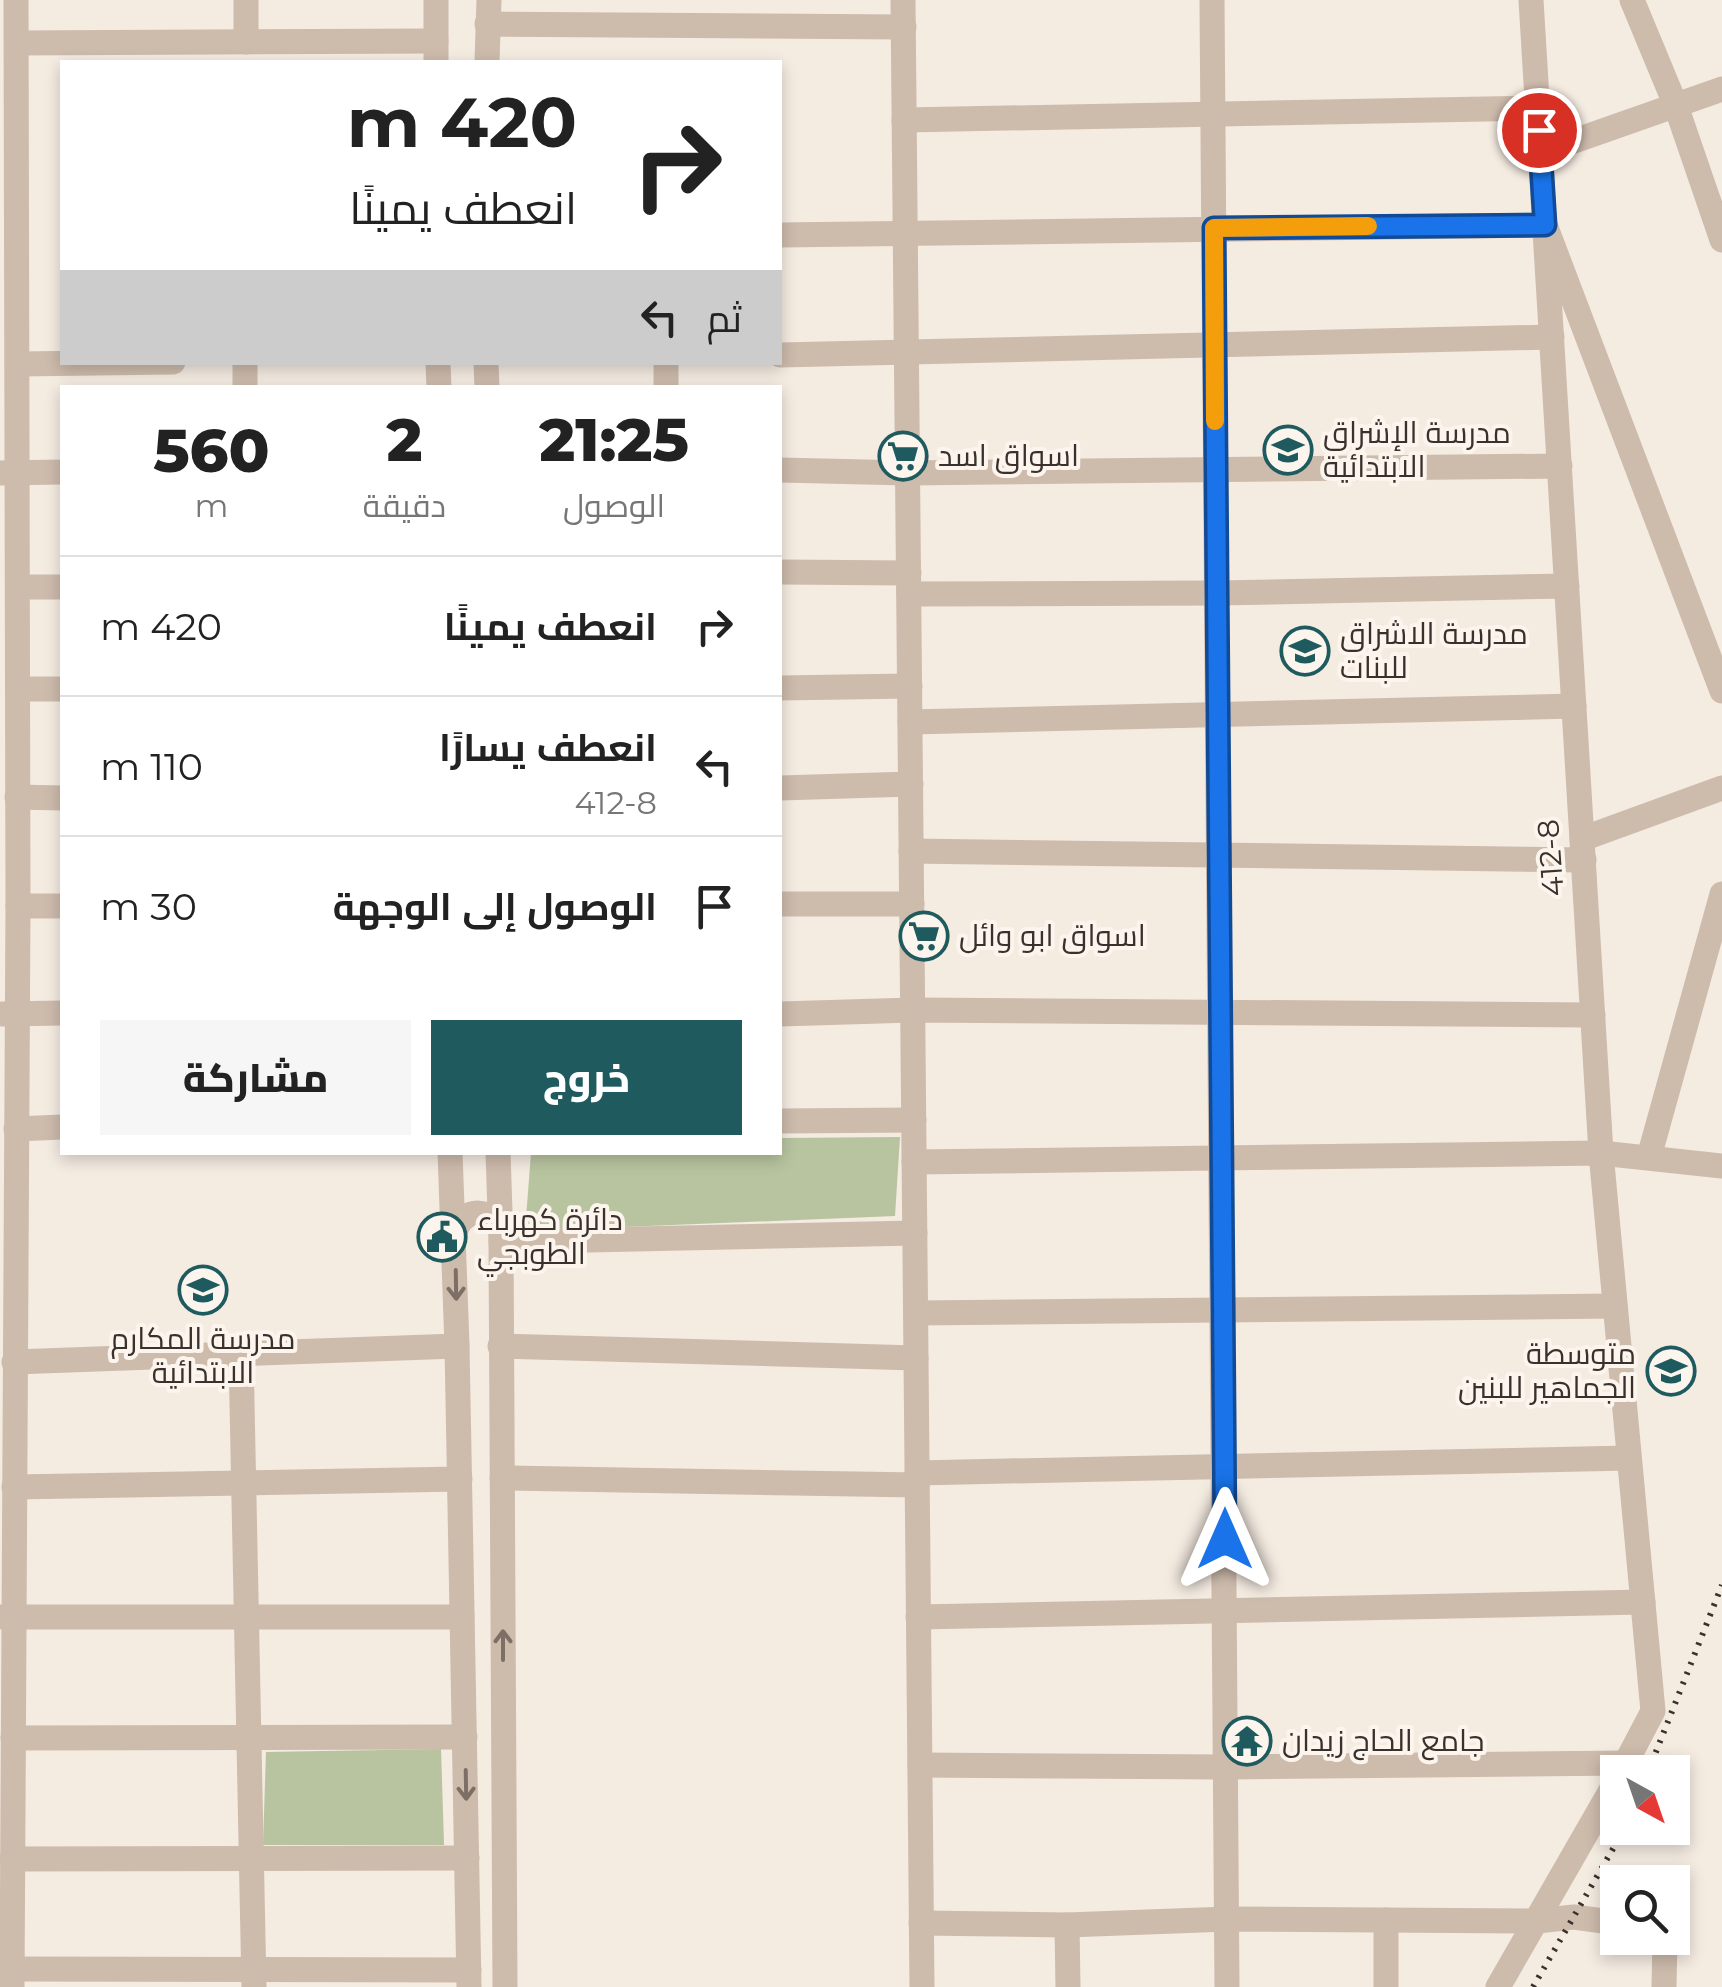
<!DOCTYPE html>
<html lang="ar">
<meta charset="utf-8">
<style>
body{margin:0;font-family:Montserrat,Cairo,sans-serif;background:#f6f6f6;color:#222;direction:rtl;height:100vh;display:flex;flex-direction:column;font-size:38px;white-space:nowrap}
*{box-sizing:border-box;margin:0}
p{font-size:32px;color:#767676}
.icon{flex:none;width:55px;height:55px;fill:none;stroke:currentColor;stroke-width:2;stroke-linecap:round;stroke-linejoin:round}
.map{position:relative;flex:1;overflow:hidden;direction:ltr}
.details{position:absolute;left:60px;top:385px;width:722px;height:770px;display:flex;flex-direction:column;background:#fff;border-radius:0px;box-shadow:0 5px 15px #0003;direction:rtl}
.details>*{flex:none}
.hud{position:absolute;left:60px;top:60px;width:722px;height:305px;border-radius:0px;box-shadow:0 5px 15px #0003;direction:rtl;background:#fff;color:#222;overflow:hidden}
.needle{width:65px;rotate:140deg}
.buttons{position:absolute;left:1600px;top:1755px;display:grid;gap:20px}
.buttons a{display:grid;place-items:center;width:90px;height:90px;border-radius:0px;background:#fff;box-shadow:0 5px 15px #0003;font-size:50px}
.pin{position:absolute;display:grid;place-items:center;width:85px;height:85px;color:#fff;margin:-42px;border:5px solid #fff;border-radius:50%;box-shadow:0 2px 10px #0007}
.me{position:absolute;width:110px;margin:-55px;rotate:0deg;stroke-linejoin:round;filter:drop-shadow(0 0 8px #0008)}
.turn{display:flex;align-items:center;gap:35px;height:210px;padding:0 40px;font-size:45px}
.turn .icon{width:130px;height:130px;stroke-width:2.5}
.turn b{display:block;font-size:70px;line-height:85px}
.then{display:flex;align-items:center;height:95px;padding:0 40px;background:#0003;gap:20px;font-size:38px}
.eta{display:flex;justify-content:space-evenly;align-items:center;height:170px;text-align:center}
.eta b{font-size:60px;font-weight:800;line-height:70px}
.button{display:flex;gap:20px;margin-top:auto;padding:20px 40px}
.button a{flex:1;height:115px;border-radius:0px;background:#1f5a5e;color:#fff;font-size:40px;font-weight:800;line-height:115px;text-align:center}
.button a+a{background:#f6f6f6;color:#222}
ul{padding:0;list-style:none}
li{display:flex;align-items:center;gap:30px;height:140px;padding:0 40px;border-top:2px solid #e0e0e0}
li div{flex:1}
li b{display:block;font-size:38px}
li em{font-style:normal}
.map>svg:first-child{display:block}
.green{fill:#b8c4a0}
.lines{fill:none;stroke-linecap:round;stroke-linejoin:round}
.minor{stroke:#cdbbac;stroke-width:25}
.rail{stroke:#3b302b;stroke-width:6;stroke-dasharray:2.5 8;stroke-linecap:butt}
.oneway{stroke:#7d6f65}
.route-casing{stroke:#114b97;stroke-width:25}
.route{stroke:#1a73e8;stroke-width:18}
.slow{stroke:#f59e0b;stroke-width:18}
.labels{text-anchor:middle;stroke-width:8;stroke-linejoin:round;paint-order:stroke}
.poi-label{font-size:30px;fill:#3b302b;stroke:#fbf5ee;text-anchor:start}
.street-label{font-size:30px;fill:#3b302b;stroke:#fbf5ee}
</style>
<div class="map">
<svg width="1722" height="1987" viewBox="0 0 1722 1987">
<rect width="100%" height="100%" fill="#f4ebe1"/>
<g class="green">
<path d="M900 1137 895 1216 525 1231 531 1153 780 1152V1138Z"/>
<path d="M441 1749 444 1845H263L266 1752Z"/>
</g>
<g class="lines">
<g class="minor">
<path d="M436 0V62"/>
<path d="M903 0 922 1987"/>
<path d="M1212 0 1227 1987"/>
<path d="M1531 0 1601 1153 1653 1711 1621 1772"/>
<path d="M1632 0 1676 106 1722 240"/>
<path d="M487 24 904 27"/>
<path d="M246 42V0"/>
<path d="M17 43 436 41"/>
<path d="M487 62 489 0"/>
<path d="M904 120 1538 108"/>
<path d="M1540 153 1722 89"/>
<path d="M780 235 1545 225 1722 691"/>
<path d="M780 355 1552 337"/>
<path d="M245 362V388"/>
<path d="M438 362 439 388"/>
<path d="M486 362 487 388"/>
<path d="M666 362V388"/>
<path d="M19 364 173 362"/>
<path d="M780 470 908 473 1560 466"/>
<path d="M0 473 62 472"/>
<path d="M780 572 909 573"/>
<path d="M18 587H62"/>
<path d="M909 594 1217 593 1567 586"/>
<path d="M780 688 910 686"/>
<path d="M18 689H62"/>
<path d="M910 722 1574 706"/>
<path d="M780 788 911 784"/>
<path d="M17 797 62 798"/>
<path d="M1582 839 1722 788"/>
<path d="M911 851 1584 860"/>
<path d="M780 904H912"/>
<path d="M18 906H62"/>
<path d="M3 1014 62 1013"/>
<path d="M780 1014 913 1010 1593 1015"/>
<path d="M780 1121 914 1120"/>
<path d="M16 1129 62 1127"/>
<path d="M450 1152 457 1346 469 1987"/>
<path d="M498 1152 501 1242 505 1987"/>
<path d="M1649 1157 1722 894"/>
<path d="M914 1162 1601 1153 1722 1166"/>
<path d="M454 1235C461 1209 485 1206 501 1226"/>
<path d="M501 1242 915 1233"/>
<path d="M916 1313 1615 1306"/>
<path d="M500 1346 916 1358"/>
<path d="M241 1354 254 1987"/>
<path d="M14 1362 457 1346"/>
<path d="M917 1473 1629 1458"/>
<path d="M502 1478 917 1485"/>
<path d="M14 1487 460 1479"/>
<path d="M0 1617H462"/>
<path d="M918 1617 1643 1602"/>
<path d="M13 1738 465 1737"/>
<path d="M920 1765 1227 1767 1626 1763"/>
<path d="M12 1859 467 1858"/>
<path d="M1386 1920V1987"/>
<path d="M921 1923 1067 1925 1228 1919 1537 1921 1574 1917 1618 1923"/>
<path d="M1067 1925 1068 1987"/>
<path d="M11 1969 469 1970"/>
<path d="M12 1987 18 906 16 0"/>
<path d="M1498 1987 1618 1778"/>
<path d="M1664 1987 1665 1938"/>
</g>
<g class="rail">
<path d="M1648 1772 1722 1585"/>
<path d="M1533 1987 1625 1828"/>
</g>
</g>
<defs><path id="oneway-shaft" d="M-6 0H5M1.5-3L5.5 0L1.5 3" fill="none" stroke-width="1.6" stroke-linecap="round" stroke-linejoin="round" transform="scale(2.5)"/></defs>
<g class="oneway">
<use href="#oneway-shaft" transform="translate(456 1285) rotate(89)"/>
<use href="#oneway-shaft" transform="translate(503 1645) rotate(-90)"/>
<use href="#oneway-shaft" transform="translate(466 1785) rotate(89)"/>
</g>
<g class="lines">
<g class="route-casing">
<path id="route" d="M1225 1539 1214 228 1545 225 1539 130"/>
</g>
<use href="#route" class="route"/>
<path class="slow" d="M1215 421 1214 228 1368 226"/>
</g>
<defs>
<g id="school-ring" transform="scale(2.5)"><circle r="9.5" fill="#fbf5ee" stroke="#1f5a5e" stroke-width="1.5"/><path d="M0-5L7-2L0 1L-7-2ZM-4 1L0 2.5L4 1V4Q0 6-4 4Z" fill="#1f5a5e"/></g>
<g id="supermarket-ring" transform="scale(2.5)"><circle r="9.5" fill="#fbf5ee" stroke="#1f5a5e" stroke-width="1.5"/><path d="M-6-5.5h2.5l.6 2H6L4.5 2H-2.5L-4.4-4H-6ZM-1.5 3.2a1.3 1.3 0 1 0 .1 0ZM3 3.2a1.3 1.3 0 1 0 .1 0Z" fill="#1f5a5e"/></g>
<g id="civic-ring" transform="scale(2.5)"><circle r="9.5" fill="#fbf5ee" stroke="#1f5a5e" stroke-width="1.5"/><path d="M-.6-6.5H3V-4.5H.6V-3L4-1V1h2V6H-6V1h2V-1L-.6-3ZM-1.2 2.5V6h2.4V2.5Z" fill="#1f5a5e"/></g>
<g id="temple-ring" transform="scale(2.5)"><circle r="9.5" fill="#fbf5ee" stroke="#1f5a5e" stroke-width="1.5"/><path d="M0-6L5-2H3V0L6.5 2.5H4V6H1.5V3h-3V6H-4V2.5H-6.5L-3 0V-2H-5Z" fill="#1f5a5e"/></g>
</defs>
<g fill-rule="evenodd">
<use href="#school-ring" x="1288" y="450"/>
<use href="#supermarket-ring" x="903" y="456"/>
<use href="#school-ring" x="1305" y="651"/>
<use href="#supermarket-ring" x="924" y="936"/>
<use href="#civic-ring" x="442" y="1237"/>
<use href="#school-ring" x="203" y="1290"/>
<use href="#school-ring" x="1671" y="1371"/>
<use href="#temple-ring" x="1247" y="1741"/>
</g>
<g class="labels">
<g class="poi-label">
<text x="1323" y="443">مدرسة الإشراق<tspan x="1323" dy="34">الابتدائية</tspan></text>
<text x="938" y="466">اسواق اسد</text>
<text x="1340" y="644">مدرسة الاشراق<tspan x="1340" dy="34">للبنات</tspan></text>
<text x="959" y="946">اسواق ابو وائل</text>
<text x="477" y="1230">دائرة كهرباء<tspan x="477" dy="34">الطوبجي</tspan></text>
<text x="203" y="1349" text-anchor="middle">مدرسة المكارم<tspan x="203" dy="34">الابتدائية</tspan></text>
<text x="1636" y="1364" text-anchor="end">متوسطة<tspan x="1636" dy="34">الجماهير للبنين</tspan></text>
<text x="1282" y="1751">جامع الحاج زيدان</text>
</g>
<g class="street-label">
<text transform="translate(1551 858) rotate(-94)" y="10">412-8</text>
</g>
</g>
</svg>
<div class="buttons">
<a><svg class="needle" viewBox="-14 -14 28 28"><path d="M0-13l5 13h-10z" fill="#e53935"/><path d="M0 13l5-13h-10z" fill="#767676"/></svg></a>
<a><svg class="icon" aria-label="search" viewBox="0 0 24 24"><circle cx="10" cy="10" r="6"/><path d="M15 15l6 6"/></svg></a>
</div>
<div class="pin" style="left:1539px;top:130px;background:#d93025"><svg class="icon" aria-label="arrive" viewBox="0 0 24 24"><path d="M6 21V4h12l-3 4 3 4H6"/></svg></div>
<svg class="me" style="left:1225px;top:1539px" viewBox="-20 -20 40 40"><path d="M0-17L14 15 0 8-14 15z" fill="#1a73e8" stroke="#fff" stroke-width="4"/></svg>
<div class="hud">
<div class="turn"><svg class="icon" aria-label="right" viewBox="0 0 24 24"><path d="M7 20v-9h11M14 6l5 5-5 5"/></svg><div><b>420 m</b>انعطف يمينًا</div></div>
<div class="then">ثم<svg class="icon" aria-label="left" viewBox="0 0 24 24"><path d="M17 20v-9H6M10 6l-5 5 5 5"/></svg></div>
</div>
<section class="details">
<div class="eta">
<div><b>21:25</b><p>الوصول</p></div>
<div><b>2</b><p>دقيقة</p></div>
<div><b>560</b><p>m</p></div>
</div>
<ul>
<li><svg class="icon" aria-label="right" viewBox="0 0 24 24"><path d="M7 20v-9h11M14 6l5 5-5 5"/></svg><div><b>انعطف يمينًا</b></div><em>420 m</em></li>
<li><svg class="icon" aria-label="left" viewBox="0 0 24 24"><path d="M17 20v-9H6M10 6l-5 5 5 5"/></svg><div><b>انعطف يسارًا</b><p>412-8</p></div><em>110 m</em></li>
<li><svg class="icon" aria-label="arrive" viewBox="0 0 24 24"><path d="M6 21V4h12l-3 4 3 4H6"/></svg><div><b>الوصول إلى الوجهة</b></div><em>30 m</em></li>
</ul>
<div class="button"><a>خروج</a><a>مشاركة</a></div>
</section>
</div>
